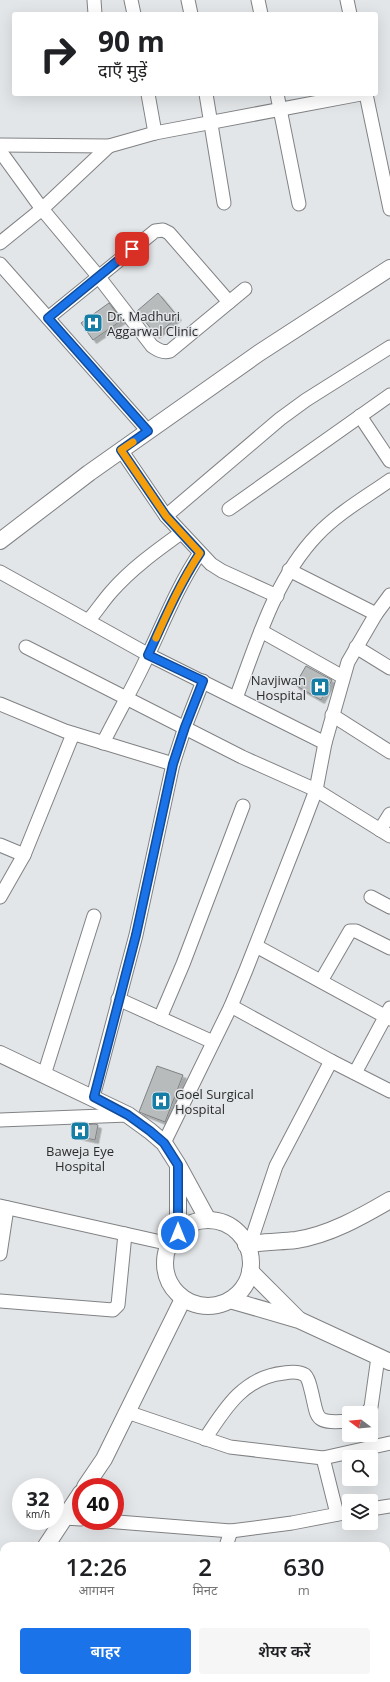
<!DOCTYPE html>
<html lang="hi">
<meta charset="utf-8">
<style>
body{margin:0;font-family:"Open Sans","Noto Sans Devanagari",sans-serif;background:#f6f6f6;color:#202124;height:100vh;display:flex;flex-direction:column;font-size:15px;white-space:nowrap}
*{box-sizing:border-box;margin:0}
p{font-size:13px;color:#757577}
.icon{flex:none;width:22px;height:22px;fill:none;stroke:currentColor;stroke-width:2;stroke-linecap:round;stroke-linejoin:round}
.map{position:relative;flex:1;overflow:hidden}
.panel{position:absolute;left:0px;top:1542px;width:390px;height:140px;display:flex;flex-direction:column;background:#fff;border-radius:12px 12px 0 0;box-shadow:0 4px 16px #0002}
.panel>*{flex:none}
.guide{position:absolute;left:12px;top:12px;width:366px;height:84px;border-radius:4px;box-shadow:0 4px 16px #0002;background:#fff;color:#202124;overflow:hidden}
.needle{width:26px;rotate:286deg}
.fabs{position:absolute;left:342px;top:1406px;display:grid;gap:8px}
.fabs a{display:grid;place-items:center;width:36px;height:36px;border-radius:4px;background:#fff;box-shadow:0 4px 16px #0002;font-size:20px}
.speed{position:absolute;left:12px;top:1478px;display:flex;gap:8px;font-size:20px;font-weight:700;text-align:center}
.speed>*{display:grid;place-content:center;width:52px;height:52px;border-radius:50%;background:#fff;box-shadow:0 4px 16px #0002;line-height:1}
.speed small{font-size:10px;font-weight:400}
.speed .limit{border:6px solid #d22;background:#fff;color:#111}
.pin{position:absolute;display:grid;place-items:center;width:34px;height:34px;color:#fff;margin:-17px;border-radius:8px;box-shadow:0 2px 6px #0006}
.me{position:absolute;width:44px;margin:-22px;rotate:0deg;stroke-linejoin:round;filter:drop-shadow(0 0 3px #0008)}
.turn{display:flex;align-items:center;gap:14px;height:84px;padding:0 20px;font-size:18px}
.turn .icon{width:52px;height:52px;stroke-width:2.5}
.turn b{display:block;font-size:28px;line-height:34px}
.eta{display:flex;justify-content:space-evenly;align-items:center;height:68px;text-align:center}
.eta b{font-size:24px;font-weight:600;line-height:28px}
.action{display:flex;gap:8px;margin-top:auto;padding:8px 20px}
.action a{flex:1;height:46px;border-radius:4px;background:#1a73e8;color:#fff;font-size:16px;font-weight:600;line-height:46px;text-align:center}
.action a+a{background:#f6f6f6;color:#202124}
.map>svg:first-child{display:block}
.building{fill:#b8bbbc;stroke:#7f8183;filter:url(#shadow)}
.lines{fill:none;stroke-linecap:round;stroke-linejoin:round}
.minor-casing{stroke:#808284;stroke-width:15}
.tertiary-casing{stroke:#808284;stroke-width:18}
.minor{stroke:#fff;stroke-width:13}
.tertiary{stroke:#fff;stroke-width:16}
.route-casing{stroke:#114b97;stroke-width:10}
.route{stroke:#1a73e8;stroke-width:7}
.slow{stroke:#f59e0b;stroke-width:7}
.labels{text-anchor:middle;stroke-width:3;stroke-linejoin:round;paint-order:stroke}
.poi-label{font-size:13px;fill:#2b2c2d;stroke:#e3e6e8;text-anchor:start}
</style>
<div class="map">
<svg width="390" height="1682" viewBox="0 0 390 1682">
<defs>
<filter id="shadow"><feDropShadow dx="3.5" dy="3.5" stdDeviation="0" flood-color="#0004"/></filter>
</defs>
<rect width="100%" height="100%" fill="#e3e6e8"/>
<g class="building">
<path d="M158 293 178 317 156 335 137 311Z"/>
<path d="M109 303 122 320 93 340 81 323Z"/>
<path d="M306 666 332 680 321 700 295 685Z"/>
<path d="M157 1066 183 1075 165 1122 139 1112Z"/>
<path d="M95 1124 98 1125 95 1140 77 1136 80 1125Z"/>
</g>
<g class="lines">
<g class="minor-casing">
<g id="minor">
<path d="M94 0 95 14"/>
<path d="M131 0 134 14"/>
<path d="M188 0 191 14"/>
<path d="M258 0 261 14"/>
<path d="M347 0 350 14"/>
<path d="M148 94 155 133"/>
<path d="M206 94 224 203"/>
<path d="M277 94 299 204"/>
<path d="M366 94 390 209"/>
<path d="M0 145 109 146 155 133 361 94"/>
<path d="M0 151 42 209 98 276 152 346C158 350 163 353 170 351L245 289"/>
<path d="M0 243 42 209 109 146"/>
<path d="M0 264 148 431"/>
<path d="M48 318 155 231 163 230 169 233 229 302"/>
<path d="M360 416 390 461"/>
<path d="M121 450 166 516 211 564 222 571 277 596"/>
<path d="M229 509 390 395"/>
<path d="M166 516 280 419 306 400 390 347"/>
<path d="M289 570 376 614"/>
<path d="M0 572 149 655 325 743"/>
<path d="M88 621C96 612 103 601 111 592 131 569 156 551 181 533"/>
<path d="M261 631 343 677"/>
<path d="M26 647 242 757 316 790 390 836"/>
<path d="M356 647 390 668"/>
<path d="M236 698C257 642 275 579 317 535 338 513 366 497 390 480"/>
<path d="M0 704 65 731 173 764"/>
<path d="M332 715 390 752"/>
<path d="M103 743C118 713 135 684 149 653 165 619 179 584 200 553"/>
<path d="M380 830 390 814"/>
<path d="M0 845 24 855"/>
<path d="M0 897 24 855 73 734"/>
<path d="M371 897 390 907"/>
<path d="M256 946 390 1019"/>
<path d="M321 981 350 931H356L390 948"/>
<path d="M118 999 213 1042"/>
<path d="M231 1006 331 1061 390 1091"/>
<path d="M160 1018 183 964 243 806"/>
<path d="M355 1073 390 1008"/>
<path d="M44 1075 94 916"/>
<path d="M93 1097 136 935 173 764 185 727 203 681"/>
<path d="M0 1120 128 1115"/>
<path d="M164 1143 231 1006 246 970 302 827 316 790 325 743 348 662 376 614 390 595"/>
<path d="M0 1206 170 1244"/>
<path d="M250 1244 276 1166 331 1061"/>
<path d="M0 1254 7 1208"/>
<path d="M0 1301 113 1310 118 1305 125 1234"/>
<path d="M127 1412 230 1447 323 1458"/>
<path d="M367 1413 371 1407 378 1357"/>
<path d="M205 1439C225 1408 244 1377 284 1373 290 1372 299 1371 305 1375 308 1378 309 1382 310 1386 319 1418 311 1424 349 1421"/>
<path d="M371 1509 390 1506"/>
<path d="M337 1514 323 1458 390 1443"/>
<path d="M64 1518 81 1519"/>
<path d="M105 1521 231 1531 292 1523 349 1512"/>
<path d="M226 1546 231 1531"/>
<path d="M386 1566 390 1567"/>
<path d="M386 1622 390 1624"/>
<path d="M346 1678 355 1682"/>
<path d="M172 1680 177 1682"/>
<path d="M317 1682 319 1678"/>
</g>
</g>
<g class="tertiary-casing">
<g id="tertiary">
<path d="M0 541 89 473 259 353 390 268"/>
<path d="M0 1054 128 1115 150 1131 164 1143 178 1165 208 1220"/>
<circle cx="208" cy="1263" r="43"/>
<path d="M178 1233V1167"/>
<path d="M246 1245C263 1241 280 1242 296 1240 329 1235 361 1217 390 1200"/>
<path d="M250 1271 298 1319"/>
<path d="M230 1300 299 1320 390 1362"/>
<path d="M85 1487 104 1459 183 1299"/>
<path d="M46 1546 81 1493"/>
<path d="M0 1609 4 1604"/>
</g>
</g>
<use href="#minor" class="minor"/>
<use href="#tertiary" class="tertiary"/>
</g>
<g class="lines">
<g class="route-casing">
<path id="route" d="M132 249 48 318 148 431 121 450 166 516 200 553C179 585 164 620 148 655L203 681 185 727 173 764 136 935 94 1097 128 1115 150 1131 164 1143 178 1165V1233"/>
</g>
<use href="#route" class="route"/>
<path class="slow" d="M133 442 121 450 166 516 200 553C182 580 169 609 156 638"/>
</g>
<defs>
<g id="hospital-square" transform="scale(1)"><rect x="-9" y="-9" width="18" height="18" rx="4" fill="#167da7" stroke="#e3e6e8"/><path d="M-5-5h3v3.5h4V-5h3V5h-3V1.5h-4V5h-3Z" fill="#fff"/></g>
</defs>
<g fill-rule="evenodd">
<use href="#hospital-square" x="93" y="323"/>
<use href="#hospital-square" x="320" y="687"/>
<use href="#hospital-square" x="161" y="1101"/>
<use href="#hospital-square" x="80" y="1131"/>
</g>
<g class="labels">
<g class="poi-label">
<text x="107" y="321">Dr. Madhuri<tspan x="107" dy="15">Aggarwal Clinic</tspan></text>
<text x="306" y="685" text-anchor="end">Navjiwan<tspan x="306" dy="15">Hospital</tspan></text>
<text x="175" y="1099">Goel Surgical<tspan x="175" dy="15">Hospital</tspan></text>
<text x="80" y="1156" text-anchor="middle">Baweja Eye<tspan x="80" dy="15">Hospital</tspan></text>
</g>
</g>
</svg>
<div class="fabs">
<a><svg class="needle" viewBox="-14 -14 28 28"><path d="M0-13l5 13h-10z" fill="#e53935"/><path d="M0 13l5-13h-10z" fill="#757577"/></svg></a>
<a><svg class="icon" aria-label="search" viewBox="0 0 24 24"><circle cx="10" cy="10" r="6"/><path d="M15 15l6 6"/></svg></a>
<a><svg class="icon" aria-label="layers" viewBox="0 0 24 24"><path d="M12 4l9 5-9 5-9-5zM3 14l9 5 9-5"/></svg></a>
</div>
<div class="speed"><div>32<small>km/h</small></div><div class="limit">40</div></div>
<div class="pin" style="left:132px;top:249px;background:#d93025"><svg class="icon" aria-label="arrive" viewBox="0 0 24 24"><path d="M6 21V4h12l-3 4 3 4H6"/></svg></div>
<svg class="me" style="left:178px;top:1233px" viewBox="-20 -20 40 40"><circle r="17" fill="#1a73e8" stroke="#fff" stroke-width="3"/><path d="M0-11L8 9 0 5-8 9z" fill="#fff"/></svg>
<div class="guide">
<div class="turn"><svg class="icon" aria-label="right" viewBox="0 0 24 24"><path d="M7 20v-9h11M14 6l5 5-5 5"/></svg><div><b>90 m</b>दाएँ मुड़ें</div></div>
</div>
<section class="panel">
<div class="eta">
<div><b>12:26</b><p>आगमन</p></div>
<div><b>2</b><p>मिनट</p></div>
<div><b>630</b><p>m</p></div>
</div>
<div class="action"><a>बाहर</a><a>शेयर करें</a></div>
</section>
</div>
